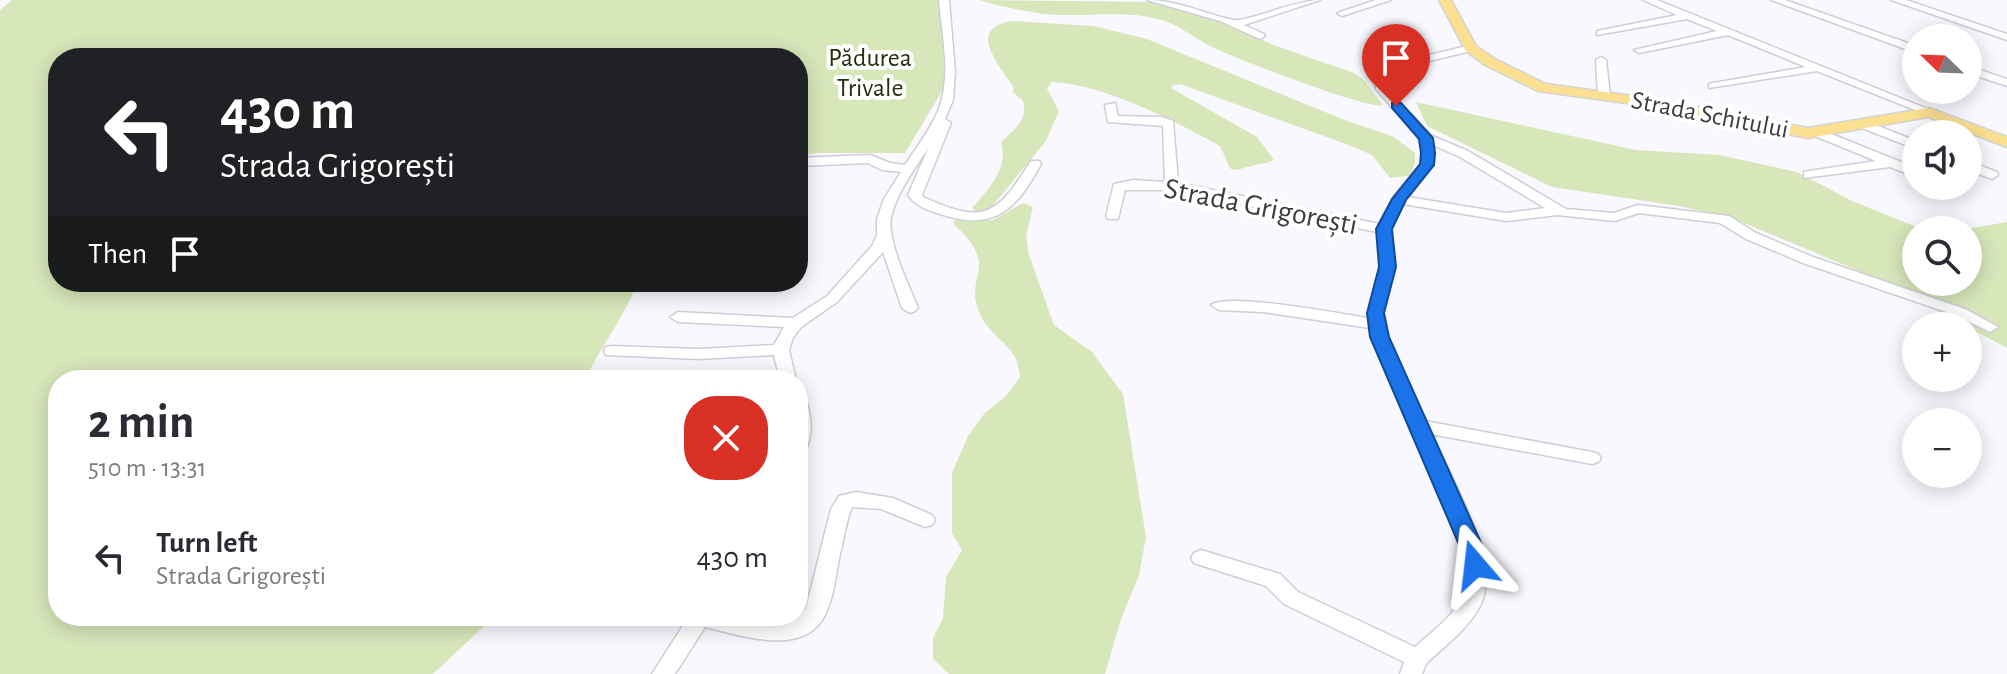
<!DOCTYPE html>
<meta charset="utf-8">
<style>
body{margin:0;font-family:"Alegreya Sans",sans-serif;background:#f7f7f7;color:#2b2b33;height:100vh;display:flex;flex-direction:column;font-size:30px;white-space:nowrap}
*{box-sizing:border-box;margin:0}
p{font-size:26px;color:#7c7c81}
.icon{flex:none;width:44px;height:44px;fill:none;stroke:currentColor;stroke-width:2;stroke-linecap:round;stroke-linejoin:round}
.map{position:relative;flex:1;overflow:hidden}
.drawer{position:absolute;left:48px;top:370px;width:760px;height:256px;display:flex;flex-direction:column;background:#fff;border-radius:32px;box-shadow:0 4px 20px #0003}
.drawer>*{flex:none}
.top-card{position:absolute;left:48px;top:48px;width:760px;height:244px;border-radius:32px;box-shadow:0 4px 20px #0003;background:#202124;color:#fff;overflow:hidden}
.needle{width:52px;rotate:293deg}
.controls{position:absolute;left:1902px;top:24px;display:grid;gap:16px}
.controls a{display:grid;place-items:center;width:80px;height:80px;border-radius:50%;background:#fff;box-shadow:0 4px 20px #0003;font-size:40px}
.pin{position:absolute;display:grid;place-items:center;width:68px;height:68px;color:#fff;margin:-82px -34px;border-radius:50% 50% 50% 0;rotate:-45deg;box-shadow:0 0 8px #0007}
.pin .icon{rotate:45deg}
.me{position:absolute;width:88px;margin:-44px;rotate:343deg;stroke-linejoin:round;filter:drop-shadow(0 0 6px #0008)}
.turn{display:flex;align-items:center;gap:28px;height:168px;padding:0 40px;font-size:36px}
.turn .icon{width:104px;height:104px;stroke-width:2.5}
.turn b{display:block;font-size:56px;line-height:68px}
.then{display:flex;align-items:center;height:76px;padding:0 40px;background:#0003;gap:16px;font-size:30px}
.round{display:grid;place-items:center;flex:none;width:84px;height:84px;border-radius:32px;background:#f7f7f7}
.overview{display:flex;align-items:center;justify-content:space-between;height:136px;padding:0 40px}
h1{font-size:48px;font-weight:700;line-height:60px}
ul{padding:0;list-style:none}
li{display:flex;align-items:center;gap:24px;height:104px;padding:0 40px}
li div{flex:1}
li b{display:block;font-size:30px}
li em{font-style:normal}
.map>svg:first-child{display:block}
.green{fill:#d8e7ba}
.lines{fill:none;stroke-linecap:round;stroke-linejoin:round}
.minor-casing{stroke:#cfcdd8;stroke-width:3}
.major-casing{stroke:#d4d4d5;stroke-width:3}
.minor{fill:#fff;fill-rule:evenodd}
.major{fill:#fbe091;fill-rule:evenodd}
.route{fill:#1a73e8;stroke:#114b97;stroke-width:2}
.labels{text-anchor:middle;stroke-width:8;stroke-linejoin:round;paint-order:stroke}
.far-park-label{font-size:26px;fill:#262e0f;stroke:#fff}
.far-street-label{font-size:26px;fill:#3d3c40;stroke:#fff}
.street-label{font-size:30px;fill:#3d3c40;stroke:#fff}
</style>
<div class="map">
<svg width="2007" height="674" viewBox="0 0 2007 674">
<rect width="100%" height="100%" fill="#f9f8fe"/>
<g class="green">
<path d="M12 0H941L945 86 905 153H816L798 156V58H58V282H638C624 317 601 346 585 380H58V616H495L433 674H0V10Z"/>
<path d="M979 0 1157 2 1200 14 1276 46 1354 73 1363 79 1383 105C1373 111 1237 59 1216 49 1201 42 1188 32 1174 25 1142 9 1098 16 1064 15 1035 14 1007 8 979 0Z"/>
<path d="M1013 21 1093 26 1147 39 1342 119 1394 137 1415 153V164L1409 176 1390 178 1372 155 1346 144 1180 84 1173 85 1171 88 1257 137 1274 160C1267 164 1262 163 1255 165 1225 173 1234 174 1220 146 1175 121 1103 84 1052 82L1047 89 1059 111 1046 141 989 210 976 212 972 208C989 189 1009 168 1001 142 1014 129 1028 122 1023 101L1013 92V86C998 64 966 27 1013 21Z"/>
<path d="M1416 102 1636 150 1719 155 1797 172 1852 201 1924 230H1916V282H1968V230H1961L2007 222V348L1878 279 1732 218 1679 206 1552 187 1427 126Z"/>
<path d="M1023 203 1033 207 1026 237 1029 255 1054 325 1092 352 1123 394 1146 537 1139 575 1121 619 1105 674H949L933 659V638L943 618 946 577 962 550 952 533V473L968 436 984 414 1005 397 1020 377C1019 372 1018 364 1016 359 1008 342 987 332 980 314 962 274 1003 270 953 223L955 220H993Z"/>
</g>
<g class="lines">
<g class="minor-casing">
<g id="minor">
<path d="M939 0H949L955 72 953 100 945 119 951 123 922 195 923 197C985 225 996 216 1031 161H1039L1041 164C1016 210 995 232 940 214 928 210 915 206 908 195L929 146C916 168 896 193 891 218 887 242 909 285 918 308L915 311 910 313 902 308 883 252 837 302 801 327 793 338 789 350 796 380H780L774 355 699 359 606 355 604 351 606 347 612 346 699 349 774 345 784 327 678 322 670 317 678 312 793 318 827 296 872 246 877 235V219L884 199 901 172 882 170 868 163 798 166V158L870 155 890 163 905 165C916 148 930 130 938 111 952 77 942 36 939 0Z"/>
<path d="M1147 0C1178 0 1204 14 1234 20 1247 22 1296 0 1320 0L1244 25 1264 34 1265 36 1260 39 1220 21Z"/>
<path d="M1376 0H1391L1342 16 1337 13Z"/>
<path d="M1643 0H1657L1935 112 1933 114H1925L1817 71 1709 88V84L1713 83 1806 67 1728 35 1639 53 1634 50 1717 31 1687 19 1597 35V31L1677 15Z"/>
<path d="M1771 0H1785L1916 46V53Z"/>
<path d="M1891 0H1906L2007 34V40Z"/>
<path d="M1471 45 1476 48 1475 50 1396 69 1387 76V88L1430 135 1468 151 1566 209 1614 213 1638 205 1729 216 1756 233 1813 257 1965 309 1998 327 1990 332 1955 315 1803 263 1746 239 1720 223 1639 213 1615 221 1557 215 1506 221 1403 204 1391 229 1395 267 1383 313 1387 337 1425 421 1592 452 1598 454 1601 458 1598 462 1592 464 1431 434C1450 476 1501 560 1481 604 1469 629 1445 645 1426 664L1422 674H1400L1404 662 1284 604 1266 586 1194 563 1191 558 1194 553 1201 550 1280 574 1298 592 1415 647C1457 610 1469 606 1462 547L1371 337 1370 328 1263 312 1219 310 1211 305C1227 292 1342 314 1368 318L1381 267 1377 232 1172 190H1125L1118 219H1108L1106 216 1114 184 1133 180 1165 182 1163 126 1108 122 1105 105 1115 103 1118 116 1162 117 1173 121 1178 183 1380 224 1394 196 1421 164 1422 153 1420 139 1376 89V76L1388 65ZM1433 145 1460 157 1545 208 1506 213 1408 197 1433 165Z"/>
<path d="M1601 57 1606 60 1610 95 1604 98 1598 95 1596 60Z"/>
<path d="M1968 66 2007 79V86L1968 73Z"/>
<path d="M1863 120 1916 141V149L1859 127 1857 124Z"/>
<path d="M1819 129 1916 168V177L1890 167 1804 178V172L1809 171 1876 161 1815 136V130Z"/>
<path d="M1968 161 1997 172 1998 175 1992 179 1968 170Z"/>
<path d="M798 397 807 403C812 422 813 436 804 454L798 456Z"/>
<path d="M856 492 893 498 932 515 935 520 932 525 925 527 881 509 852 507C846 521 844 539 840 554 836 573 834 597 825 615 804 658 740 635 705 627L675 674H652L689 616C704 616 720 614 734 617 761 621 785 629 806 608L831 509 839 496Z"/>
</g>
</g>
<g class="major-casing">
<path id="major" d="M1439 0H1451L1476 46 1495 59 1546 84 1641 97 1808 128 1929 108 2007 137V147L1928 117 1808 138 1641 105 1538 91 1485 65 1466 51Z"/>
</g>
<use href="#minor" class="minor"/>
<use href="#major" class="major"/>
</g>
<path class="route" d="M1392 103H1401L1433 138 1435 153 1434 165 1406 200 1392 229 1396 267 1384 313 1389 337 1483 547 1486 565 1483 571 1475 574 1466 571 1460 547 1370 337 1367 313 1379 267 1376 229 1392 199 1420 164 1421 153 1419 139 1392 108Z"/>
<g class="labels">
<g class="far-park-label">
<text x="870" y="66">Pădurea<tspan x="870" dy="30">Trivale</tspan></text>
</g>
<g class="far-street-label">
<text transform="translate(1710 114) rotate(11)" y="9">Strada Schitului</text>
</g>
<g class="street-label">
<text transform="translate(1261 206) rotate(11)" y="10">Strada Grigorești</text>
</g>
</g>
</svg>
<div class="controls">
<a><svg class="needle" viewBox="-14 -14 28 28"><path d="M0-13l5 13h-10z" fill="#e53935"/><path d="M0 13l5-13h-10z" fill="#7c7c81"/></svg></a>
<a><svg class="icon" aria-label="sound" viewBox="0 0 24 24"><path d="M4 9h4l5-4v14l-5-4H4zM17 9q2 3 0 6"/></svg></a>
<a><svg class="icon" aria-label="search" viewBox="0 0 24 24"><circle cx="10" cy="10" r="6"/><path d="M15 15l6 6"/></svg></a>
<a>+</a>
<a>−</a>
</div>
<div class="pin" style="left:1396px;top:106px;background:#d93025"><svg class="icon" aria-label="arrive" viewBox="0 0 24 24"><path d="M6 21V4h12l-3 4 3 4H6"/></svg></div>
<svg class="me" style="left:1475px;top:565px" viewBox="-20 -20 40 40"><path d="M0-17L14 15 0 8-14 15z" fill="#1a73e8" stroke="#fff" stroke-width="4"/></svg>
<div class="top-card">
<div class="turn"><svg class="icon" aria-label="left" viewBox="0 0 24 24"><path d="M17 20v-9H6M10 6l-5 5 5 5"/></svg><div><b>430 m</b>Strada Grigorești</div></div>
<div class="then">Then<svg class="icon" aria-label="arrive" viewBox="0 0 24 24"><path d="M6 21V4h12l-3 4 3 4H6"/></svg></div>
</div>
<section class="drawer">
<div class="overview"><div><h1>2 min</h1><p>510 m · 13:31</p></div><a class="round" style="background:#d93025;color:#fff"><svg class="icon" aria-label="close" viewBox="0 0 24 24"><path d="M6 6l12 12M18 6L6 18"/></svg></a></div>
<ul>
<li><svg class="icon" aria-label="left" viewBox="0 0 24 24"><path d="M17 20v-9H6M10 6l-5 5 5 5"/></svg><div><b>Turn left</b><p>Strada Grigorești</p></div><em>430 m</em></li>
</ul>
</section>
</div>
